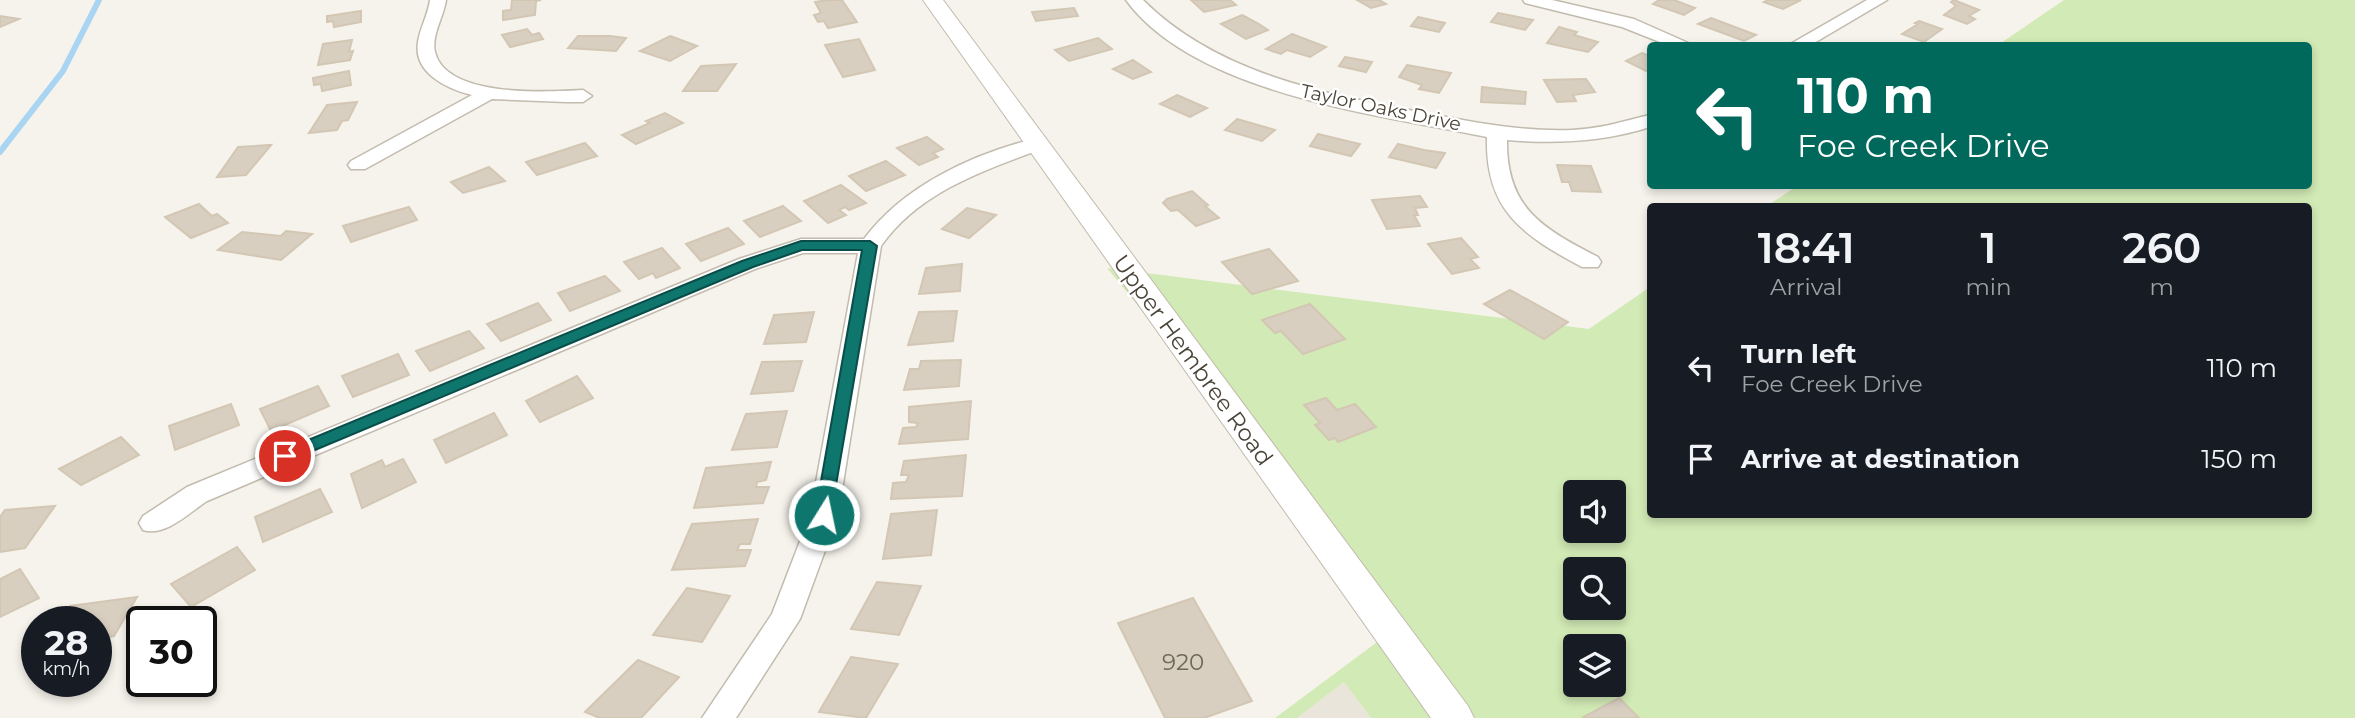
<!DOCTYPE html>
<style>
body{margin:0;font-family:Montserrat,sans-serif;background:#242831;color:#f1f3f6;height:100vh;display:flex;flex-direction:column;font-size:26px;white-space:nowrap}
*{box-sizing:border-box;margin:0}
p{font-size:23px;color:#9ea1a6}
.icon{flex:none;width:38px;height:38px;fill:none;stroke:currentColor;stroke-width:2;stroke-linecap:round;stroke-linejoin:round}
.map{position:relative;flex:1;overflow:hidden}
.drawer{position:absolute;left:1647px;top:203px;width:665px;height:315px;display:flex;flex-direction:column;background:#171b24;border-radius:7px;box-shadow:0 4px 10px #0003}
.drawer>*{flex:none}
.guide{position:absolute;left:1647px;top:42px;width:665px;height:147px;border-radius:7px;box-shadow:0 4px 10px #0003;background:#00695c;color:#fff;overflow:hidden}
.tools{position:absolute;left:1563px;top:480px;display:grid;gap:14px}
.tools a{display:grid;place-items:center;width:63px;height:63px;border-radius:7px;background:#171b24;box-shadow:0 4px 10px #0003;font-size:35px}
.speed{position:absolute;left:21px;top:606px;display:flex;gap:14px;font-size:35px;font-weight:700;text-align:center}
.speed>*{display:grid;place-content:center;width:91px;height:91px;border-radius:50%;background:#171b24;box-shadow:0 4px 10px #0003;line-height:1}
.speed small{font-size:18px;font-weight:400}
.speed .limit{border:4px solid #111;border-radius:10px;background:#fff;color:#111}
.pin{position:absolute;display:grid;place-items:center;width:60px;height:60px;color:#fff;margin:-30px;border:4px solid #fff;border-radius:50%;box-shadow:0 2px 7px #0007}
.me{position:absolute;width:77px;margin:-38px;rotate:10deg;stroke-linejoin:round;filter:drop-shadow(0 0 5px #0008)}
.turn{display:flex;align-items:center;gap:24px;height:147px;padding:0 35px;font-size:32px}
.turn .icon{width:91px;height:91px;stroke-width:2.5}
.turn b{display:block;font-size:49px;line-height:60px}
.eta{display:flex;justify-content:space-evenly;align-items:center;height:119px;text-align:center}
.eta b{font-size:42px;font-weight:600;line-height:49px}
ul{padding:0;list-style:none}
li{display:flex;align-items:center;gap:21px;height:91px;padding:0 35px}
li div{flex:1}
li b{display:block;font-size:26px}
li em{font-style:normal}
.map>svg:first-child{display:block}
.residential{fill:#eae5da}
.green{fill:#d2eab5;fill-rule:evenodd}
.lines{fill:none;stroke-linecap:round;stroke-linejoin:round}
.stream{stroke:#a9d4f2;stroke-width:6}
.building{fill:#d8cfc1;stroke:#d3c7b4;stroke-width:2}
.minor-casing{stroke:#c2bbae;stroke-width:3}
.tertiary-casing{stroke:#c2bbae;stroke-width:2}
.minor{fill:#fff;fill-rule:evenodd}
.tertiary{fill:#fff;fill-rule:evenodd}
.route{fill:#0f766e;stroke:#0a4d48;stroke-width:2}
.labels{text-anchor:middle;stroke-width:5;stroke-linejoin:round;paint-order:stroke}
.far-street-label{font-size:19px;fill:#4b4439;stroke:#fff}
.street-label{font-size:23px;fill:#4b4439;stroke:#fff}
.near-number-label{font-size:23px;fill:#6e675b}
</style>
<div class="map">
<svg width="2355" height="718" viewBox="0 0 2355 718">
<rect width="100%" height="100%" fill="#f6f3ec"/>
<path class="residential" d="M1344 682 1371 718H1297Z"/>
<path class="green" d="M2064 0H2355V718H1371L1344 682 1297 718H1275L1400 625 1107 268 1589 329 1650 287V514H2308V206H1767L1797 186H2308V46L1998 45ZM1575 492H1614V530H1575ZM1575 569H1614V607H1575ZM1575 646H1614V684H1575Z"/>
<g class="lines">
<path class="stream" d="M0 152 63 71 99 0"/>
</g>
<g class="building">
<path d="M512 0H541L536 1 535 15 503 20V11L511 10Z"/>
<path d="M828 0H842L857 22 828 28 824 21 818 22 814 15 821 13 815 2Z"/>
<path d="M1191 0H1230L1236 5 1204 12Z"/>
<path d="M1357 0H1379L1386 4 1371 8Z"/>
<path d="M1659 0H1674L1695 8 1684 15 1653 4Z"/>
<path d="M1768 0H1801L1783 9 1764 2Z"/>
<path d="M1954 0 1979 10 1969 16 1975 19 1967 24 1944 15 1956 6 1951 2Z"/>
<path d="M1074 8 1078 16 1036 21 1032 12Z"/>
<path d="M361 11V22L334 27 333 21 327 22V16Z"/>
<path d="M1498 13 1533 20 1525 30 1491 22Z"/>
<path d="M1242 15 1259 24 1268 30 1246 39 1221 24Z"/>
<path d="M0 16 19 19 0 27Z"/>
<path d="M1418 17 1445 23 1439 32 1411 26Z"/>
<path d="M1711 18 1756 35 1744 41 1698 24Z"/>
<path d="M1919 21 1942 29 1924 42 1902 34 1918 24 1915 23Z"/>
<path d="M1559 27 1577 32 1574 35 1598 42 1588 52 1547 43Z"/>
<path d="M527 29 532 35 539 33 543 39 510 47 502 35Z"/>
<path d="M1292 34 1326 47 1310 57 1287 50 1281 54 1266 49Z"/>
<path d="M578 36H610L626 38 616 51 568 48Z"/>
<path d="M670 36 697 46 670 61 640 51Z"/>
<path d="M1098 38 1112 49 1069 61 1055 50Z"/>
<path d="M859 39 875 70 843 77 825 45Z"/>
<path d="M352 40 349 52 353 51 350 60 318 65 323 44Z"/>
<path d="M1642 53 1650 56V73L1626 61Z"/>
<path d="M1345 57 1372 62 1366 72 1339 66Z"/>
<path d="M1133 60 1151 72 1133 79 1113 69Z"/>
<path d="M736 64 717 91H683L701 66Z"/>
<path d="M1407 65 1451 73 1439 93 1419 89 1422 85 1399 77Z"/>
<path d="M349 71 351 85 322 91 321 84 314 85 313 78Z"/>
<path d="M1586 79 1595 92 1573 95 1576 101 1557 102 1544 80Z"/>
<path d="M1482 87 1526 92 1525 104 1481 102Z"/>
<path d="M1177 95 1207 108 1190 117 1160 104Z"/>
<path d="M357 102 348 120 342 121 337 130 309 133 327 105Z"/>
<path d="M665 113 683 123 636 144 622 135 650 123 646 121Z"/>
<path d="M1237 119 1275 130 1262 141 1225 130Z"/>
<path d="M1318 134 1360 144 1351 156 1310 146Z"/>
<path d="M927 137 943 149 933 153 938 157 919 165 897 148Z"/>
<path d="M585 143 597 156 537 175 526 162Z"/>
<path d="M1398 144 1424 150 1445 153 1436 168 1389 157Z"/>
<path d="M271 145 246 175 217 177 238 147Z"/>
<path d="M886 161 905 175 866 191 849 176Z"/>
<path d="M1557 165 1591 166 1601 192 1572 191 1569 182H1562Z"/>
<path d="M489 167 505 181 463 193 451 182Z"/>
<path d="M841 185 866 203 849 210 845 207 839 210 846 215 828 223 804 201Z"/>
<path d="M1192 191 1208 205 1205 206 1219 218 1196 226 1178 210 1171 211 1163 203 1167 199Z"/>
<path d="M1420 196 1427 207 1415 208 1418 215H1414L1420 226 1387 229 1372 200Z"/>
<path d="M199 204 212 216 217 214 228 223 191 238 165 217Z"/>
<path d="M783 206 801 221 760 237 744 221Z"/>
<path d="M409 207 417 220 351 242 343 226Z"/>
<path d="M967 208 996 215 969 238 942 229Z"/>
<path d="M728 228 744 244 701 261 686 244Z"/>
<path d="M286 231 312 234 281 260 218 250 242 232 281 236Z"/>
<path d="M1461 238 1478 257 1470 259 1479 268 1452 274 1428 244Z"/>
<path d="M662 248 680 268 656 278 653 273 639 279 624 262Z"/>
<path d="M1269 249 1298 281 1252 294 1222 262Z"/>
<path d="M962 264 960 291 919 294 926 268Z"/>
<path d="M605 276 620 291 570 311 558 293Z"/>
<path d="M1510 290 1568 322 1544 339 1484 304Z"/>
<path d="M538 303 551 320 501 341 487 324Z"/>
<path d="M1310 304 1345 339 1303 354 1281 331 1275 333 1262 320Z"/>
<path d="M957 311 953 341 908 345 919 312Z"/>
<path d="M814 312 806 342 764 344 774 315Z"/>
<path d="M469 331 484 348 430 371 416 351Z"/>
<path d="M398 354 409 375 353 397 342 376Z"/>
<path d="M961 360 959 386 904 390 910 369H919L921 361Z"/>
<path d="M802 361 793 391 751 394 762 362Z"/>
<path d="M577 376 593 398 540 422 526 401Z"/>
<path d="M318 386 329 406 271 431 260 409Z"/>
<path d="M1326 398 1337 410 1355 404 1376 427 1338 442 1335 438 1329 440 1315 425 1320 423 1304 405Z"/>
<path d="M971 401 968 439 899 444 903 428 916 427 918 423 909 422V407Z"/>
<path d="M231 404 239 425 175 450 169 426Z"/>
<path d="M787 411 777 447 732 450 746 414Z"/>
<path d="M494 413 507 435 446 463 434 440Z"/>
<path d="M121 437 139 455 81 485 59 469Z"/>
<path d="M966 455 962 496 891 499 893 483 906 482 909 475H901L904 461Z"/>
<path d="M403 459 416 482 362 508 351 474 382 460 385 467Z"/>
<path d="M771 462 766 480 757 482 756 487H769L763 503 694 508 706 468Z"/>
<path d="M320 489 332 512 263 542 255 517Z"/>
<path d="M55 506 25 548 0 552V517L5 510Z"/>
<path d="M937 510 931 555 883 559 891 514Z"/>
<path d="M758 519 750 544H740L737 550H751L745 566 672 570 692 524Z"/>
<path d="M237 547 255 570 191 607 171 584Z"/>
<path d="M20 569 39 598 0 617V579Z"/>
<path d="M877 582 921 586 899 635 851 629Z"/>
<path d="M687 588 730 596 702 642 653 635Z"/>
<path d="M137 597 114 636 96 640V621H60L70 606Z"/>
<path d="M1193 598 1252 701 1204 718H1165L1118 623Z"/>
<path d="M851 657 898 664 866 718 819 712Z"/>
<path d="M638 660 679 677 641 718H600L585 712Z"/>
<path d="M1619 698 1639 718H1582Z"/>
</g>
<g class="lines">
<g class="minor-casing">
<g id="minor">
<path d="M430 0H446C444 16 431 36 435 52 446 98 547 92 583 90L592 96 583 102H566L492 99 365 169H351L348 165 351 161 472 95C447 89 413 73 418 42 420 28 428 15 430 0Z"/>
<path d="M1126 0H1143C1217 74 1325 94 1425 113 1474 122 1522 132 1572 130 1600 129 1624 121 1650 115V127C1603 142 1555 144 1507 140 1506 208 1542 228 1598 257L1601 262 1598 267H1582C1522 235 1485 210 1487 137 1380 115 1195 94 1126 0Z"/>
<path d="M1523 0H1552L1634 19 1695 46H1670L1622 27 1525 3Z"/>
<path d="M1867 0H1887L1809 46H1787Z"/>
<path d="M1037 138 1047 144 1044 148C983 171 920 191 881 246L838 515 800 619 736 718H702L772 614 810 515 858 253H803L755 269 207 501C189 513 165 537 143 530L139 523 143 516 187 487 739 259 801 239H864C904 185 973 154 1037 138Z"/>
</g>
</g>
<g class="tertiary-casing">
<path id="tertiary" d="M923 0H943L1468 706 1474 718H1431Z"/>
</g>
<use href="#minor" class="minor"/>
<use href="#tertiary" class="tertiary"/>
</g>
<path class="route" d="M801 241H870L877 246 830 520H817L815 515 862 250H802L753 267 291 460 285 462 276 456 279 452 742 261Z"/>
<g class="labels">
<g class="far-street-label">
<text transform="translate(1381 107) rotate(12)" y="7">Taylor Oaks Drive</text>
</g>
<g class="street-label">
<text transform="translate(1193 360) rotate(54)" y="8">Upper Hembree Road</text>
</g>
<g class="near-number-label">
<text x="1183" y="670">920</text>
</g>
</g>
</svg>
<div class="tools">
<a><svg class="icon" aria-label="sound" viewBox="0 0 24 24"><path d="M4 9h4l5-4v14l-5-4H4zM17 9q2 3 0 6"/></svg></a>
<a><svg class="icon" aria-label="search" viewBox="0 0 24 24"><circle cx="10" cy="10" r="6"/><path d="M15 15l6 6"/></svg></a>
<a><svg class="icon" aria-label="layers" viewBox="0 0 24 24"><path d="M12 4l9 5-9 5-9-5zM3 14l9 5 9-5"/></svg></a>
</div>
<div class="speed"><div>28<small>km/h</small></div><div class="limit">30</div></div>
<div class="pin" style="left:285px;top:456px;background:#d93025"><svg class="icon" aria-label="arrive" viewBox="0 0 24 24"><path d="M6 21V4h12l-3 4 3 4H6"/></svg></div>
<svg class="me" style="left:824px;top:515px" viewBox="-20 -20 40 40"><circle r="17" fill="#0f766e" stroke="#fff" stroke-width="3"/><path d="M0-11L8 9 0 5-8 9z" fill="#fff"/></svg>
<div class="guide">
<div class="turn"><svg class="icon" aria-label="left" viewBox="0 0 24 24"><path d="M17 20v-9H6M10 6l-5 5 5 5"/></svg><div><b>110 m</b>Foe Creek Drive</div></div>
</div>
<section class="drawer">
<div class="eta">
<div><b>18:41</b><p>Arrival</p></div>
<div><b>1</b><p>min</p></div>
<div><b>260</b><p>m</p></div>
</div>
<ul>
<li><svg class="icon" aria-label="left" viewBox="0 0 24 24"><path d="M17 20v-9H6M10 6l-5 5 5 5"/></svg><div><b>Turn left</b><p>Foe Creek Drive</p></div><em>110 m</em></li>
<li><svg class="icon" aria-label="arrive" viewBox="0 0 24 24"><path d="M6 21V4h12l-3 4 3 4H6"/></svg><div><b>Arrive at destination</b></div><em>150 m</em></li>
</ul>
</section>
</div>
